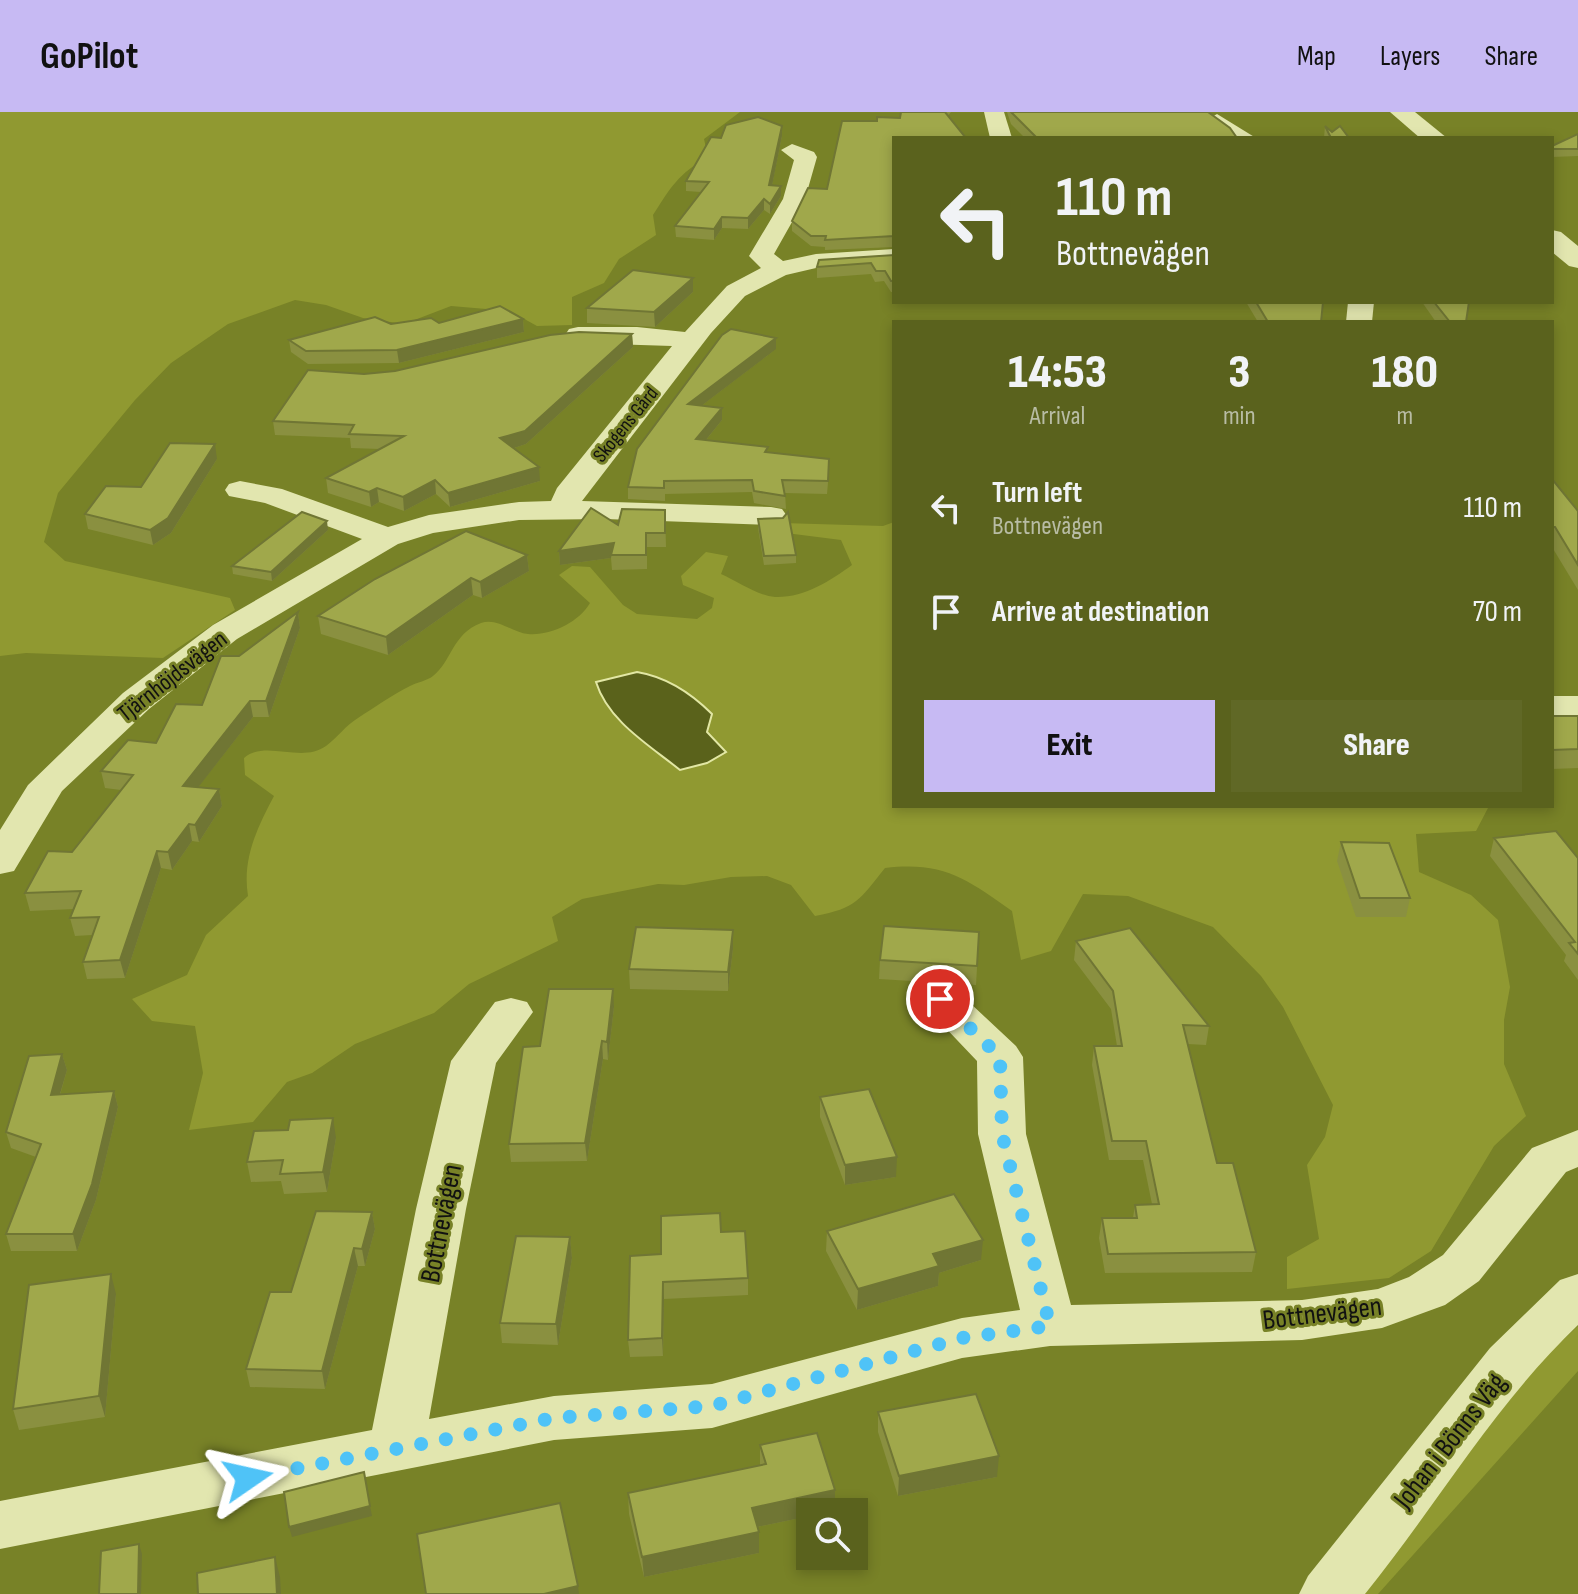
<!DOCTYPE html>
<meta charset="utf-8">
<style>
body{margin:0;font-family:"Sofia Sans Condensed",sans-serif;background:#606826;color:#f1f3f6;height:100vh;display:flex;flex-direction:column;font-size:30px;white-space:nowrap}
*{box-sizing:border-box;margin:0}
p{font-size:26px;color:#b8bca4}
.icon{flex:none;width:44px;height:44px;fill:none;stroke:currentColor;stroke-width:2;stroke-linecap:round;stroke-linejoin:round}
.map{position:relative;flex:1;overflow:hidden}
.drawer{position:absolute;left:892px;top:208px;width:662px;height:488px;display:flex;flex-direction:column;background:#5a621d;border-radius:0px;box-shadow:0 4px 12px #0003}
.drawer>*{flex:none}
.guide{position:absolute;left:892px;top:24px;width:662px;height:168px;border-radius:0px;box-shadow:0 4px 12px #0003;background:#5a621d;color:#f1f3f6;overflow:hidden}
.buttons{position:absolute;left:796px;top:1386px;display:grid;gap:16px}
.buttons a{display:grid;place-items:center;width:72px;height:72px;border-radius:0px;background:#5a621d;box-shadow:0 4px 12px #0003;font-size:40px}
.pin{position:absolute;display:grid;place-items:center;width:68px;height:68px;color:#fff;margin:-34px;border:4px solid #fff;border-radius:50%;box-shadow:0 2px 8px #0007}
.me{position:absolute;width:88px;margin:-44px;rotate:79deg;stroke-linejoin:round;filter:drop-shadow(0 0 6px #0008)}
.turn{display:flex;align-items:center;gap:28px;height:168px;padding:0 32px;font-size:36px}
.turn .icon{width:104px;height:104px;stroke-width:2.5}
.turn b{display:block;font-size:56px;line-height:68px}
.eta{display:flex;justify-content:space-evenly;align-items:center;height:136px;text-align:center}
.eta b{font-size:48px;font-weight:800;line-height:56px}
.action{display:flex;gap:16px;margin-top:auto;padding:16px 32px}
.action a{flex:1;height:92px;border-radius:0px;background:#c7baf3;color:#111;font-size:32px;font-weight:800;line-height:92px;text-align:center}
.action a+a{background:#606826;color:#f1f3f6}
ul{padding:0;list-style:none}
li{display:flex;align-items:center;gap:24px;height:104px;padding:0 32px}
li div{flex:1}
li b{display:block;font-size:30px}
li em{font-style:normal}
header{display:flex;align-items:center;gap:48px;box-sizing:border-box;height:112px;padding:0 40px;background:#c7baf3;color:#111}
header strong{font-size:38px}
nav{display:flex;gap:44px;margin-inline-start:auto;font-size:28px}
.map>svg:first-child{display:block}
.green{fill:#909931;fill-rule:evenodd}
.water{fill:#5a621b;stroke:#e2e7a4;stroke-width:2}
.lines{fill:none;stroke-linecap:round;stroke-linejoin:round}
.minor{fill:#e2e6af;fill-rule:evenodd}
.tertiary{fill:#e2e6af;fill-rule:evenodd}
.wall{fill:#8a9040}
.shaded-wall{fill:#707634}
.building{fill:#a0a84b;stroke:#707634;stroke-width:2}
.route{stroke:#4fc3f7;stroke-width:14;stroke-dasharray:0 25.2}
.labels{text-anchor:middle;stroke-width:6;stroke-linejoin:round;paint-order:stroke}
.far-street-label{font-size:20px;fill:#111;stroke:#788227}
.street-label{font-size:24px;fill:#111;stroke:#788227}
.near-street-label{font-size:28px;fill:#111;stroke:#788227}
</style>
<header>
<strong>GoPilot</strong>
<nav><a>Map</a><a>Layers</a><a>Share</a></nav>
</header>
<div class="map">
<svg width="1578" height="1482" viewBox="0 0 1578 1482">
<rect width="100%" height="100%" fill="#788227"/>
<g class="green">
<path d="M0 0H740L704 27 708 45C678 62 671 75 653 103L656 123 619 147 604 171 572 185V213L537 214 510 199 451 194 404 212 363 206 326 193 295 188 228 212 171 251 135 288 58 381 44 430 65 449 230 486 235 498 163 546 26 541 0 544Z"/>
<path d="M894 410V694L1488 696 1476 719 1416 722 1419 760 1471 783 1498 808 1510 875 1504 908V952L1526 1004 1494 1034 1431 1139 1389 1166 1287 1177V1145L1319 1127 1307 1053 1325 1025 1333 993 1283 895 1261 864 1213 815 1128 784 1083 782 1051 839 1021 848 1012 799C967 767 943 749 885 756 859 788 857 796 815 804L791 773 767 764 731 765 684 773 658 772 582 787 552 805 558 829 469 872 434 901 355 932 312 961 287 970 253 1010 189 1018 203 961 195 914 152 909 132 887 187 863 206 823 248 784C242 747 257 716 274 684L245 663 244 646C266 627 301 652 326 634 337 626 346 613 358 606 375 595 392 583 410 574 417 570 427 569 433 564 452 549 452 522 481 511 497 505 513 521 528 522 551 524 579 510 590 491L559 463 572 454 590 455 623 493 637 502 697 507 712 496 714 486 683 473 681 464 706 440 728 444 721 462C737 469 758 484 775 485 804 486 830 469 852 453L841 428 778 420 782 411 883 414ZM597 570 680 658C649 633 608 609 597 570Z"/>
<path d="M1578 1214V1259L1378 1482H1358L1540 1249Z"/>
</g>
<path class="water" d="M637 560C667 565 691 581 712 602L707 620 726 640 707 651 680 658C649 633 608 609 596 570Z"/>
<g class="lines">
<g class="minor">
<path d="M984 0H1004L1012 26H990Z"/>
<path d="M1217 2 1256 26H1231L1207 8Z"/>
<path d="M792 32 814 40 817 45 805 87 774 142 783 149 816 142 894 137V151L816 156 786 163 745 184 711 221 582 389 771 395 782 397 787 404 782 411 771 413 605 407 519 408 433 421 398 432 237 527 149 597 62 679 14 759 0 762V718L28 673 123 581 213 513 362 427 265 391 229 384 225 378 229 372 240 369 282 377 388 415 429 403 519 390 551 389 557 376 672 234 578 231 569 229 565 223 569 217 578 215H637L685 220 727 174 761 156 749 144 783 87 794 48 781 38Z"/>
<path d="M1348 190H1374L1372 210H1346Z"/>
<rect x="1552" y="584" width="26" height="22"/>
<path d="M940 873 955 877 1016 934 1023 945 1026 1022 1071 1193 1302 1188 1378 1177 1409 1165 1443 1143 1532 1036 1578 1018V1055L1566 1060 1479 1169 1445 1193 1382 1216 1302 1228 1050 1234 962 1246 712 1316 554 1328 0 1437V1389L372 1318 416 1097 451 949 495 890 511 886 527 890 533 900 496 951 466 1097 429 1307 554 1284 712 1272 962 1206 1020 1198 978 1022 977 949 918 887 925 877Z"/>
<path d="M1578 1162V1213C1495 1292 1437 1393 1365 1482H1299L1308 1464 1490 1236 1560 1168Z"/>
</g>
<g class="tertiary">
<path d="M1390 0H1415L1447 26H1420Z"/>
<path d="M1552 118 1561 120 1578 134V156L1569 154 1552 140Z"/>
</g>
</g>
<g class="wall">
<path d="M901 0H951L948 4 894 26V135L825 138V135L811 134 792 119V109L827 77 877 9 900 6Z"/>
<path d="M1007 0H1209V1L1237 26H1025L1011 12Z"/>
<path d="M1325 14 1332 20 1349 26H1324Z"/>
<path d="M1578 22V44L1552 45V34Z"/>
<path d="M782 24 772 73 781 84 770 102 764 98 748 117 722 116 714 128 676 125 675 114 701 80 686 79V69Z"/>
<path d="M894 143V180H891L884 169 875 170 871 162 817 166V155Z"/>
<path d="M693 166V180L655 215 587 211V196Z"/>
<path d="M1246 190H1323L1321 210H1258Z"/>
<path d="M1422 190H1469L1466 210H1436Z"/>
<path d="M523 207 524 220 399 251 308 252 291 240 289 228 391 212Z"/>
<path d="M632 222 633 235 526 332 514 336 540 369 450 395 436 382 404 399 379 390 371 395 328 381 326 366 380 337 351 336 350 326 275 323 273 309 364 262 395 259Z"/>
<path d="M776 237 701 294 722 296V308L706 328 768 341 829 359 827 382 785 381 786 397 754 391 752 380 665 382V389L628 387V375L637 337Z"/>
<path d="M217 347 171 421 153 433 88 417 85 402 141 375Z"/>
<path d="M1552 367 1578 399V478L1552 435Z"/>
<path d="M665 398 666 435H647V457L612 458 611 446 560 453 559 439 618 413Z"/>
<path d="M758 407 796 443V451L764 453 758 416Z"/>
<path d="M328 418 272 469 233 462 232 454Z"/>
<path d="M527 443 529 459 482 486 473 483 388 543 321 522 318 504Z"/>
<path d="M298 500 300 516 269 605H253L198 675 219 677 222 694 199 730 192 729 172 758 161 756 125 866 87 867 83 850 92 823 75 824 70 806 74 797 30 799 25 781 72 740 121 678 105 676 101 659 156 631 202 593 239 544Z"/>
<path d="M1552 604H1578V656L1552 657Z"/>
<path d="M1494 726 1578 746V868L1564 849 1566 843 1490 744Z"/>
<path d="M1341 730 1410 786 1406 805H1356L1337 749Z"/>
<path d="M733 818V837L728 879 630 877 629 857Z"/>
<path d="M979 820 976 873 879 867 880 848Z"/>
<path d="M1076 829 1209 914 1206 933 1188 932 1217 1051 1256 1140 1252 1160 1105 1161 1099 1126 1102 1106H1133L1135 1093 1152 1092 1143 1048H1109L1092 953 1094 934H1117L1111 897 1074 848Z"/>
<path d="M614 895 608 948 603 947 587 1049 511 1050 509 1032 540 934Z"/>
<path d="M62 942 67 958 60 983 114 979 118 995 96 1088 77 1139H11L6 1122 36 1045 11 1036 6 1020Z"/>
<path d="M820 985 896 1065 845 1073 820 1005Z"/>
<path d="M336 1026 327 1080 284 1082 281 1069 251 1070 247 1050Z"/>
<path d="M372 1100 375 1117 365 1154H358L325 1277 250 1275 246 1257 291 1180Z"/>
<path d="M827 1119 981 1148 939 1161 938 1174 857 1198 826 1139Z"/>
<path d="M721 1120 748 1166V1183L664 1187 663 1244 630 1245 628 1228 661 1142Z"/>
<path d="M570 1125 572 1146 558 1233 502 1231 500 1211Z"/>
<path d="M116 1182 105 1305 19 1318 13 1297Z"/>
<path d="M878 1300 997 1365 898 1384 878 1320Z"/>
<path d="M760 1333 835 1378V1399L810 1400V1404L757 1415 759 1441 644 1465 629 1402 628 1381 760 1354Z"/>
</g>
<g class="shaded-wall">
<path d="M782 14V24L770 84 769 73Z"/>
<path d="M781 74V84L770 102V92Z"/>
<path d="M764 87V98L748 117V106Z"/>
<path d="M722 105V116L714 128V117Z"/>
<path d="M693 166V180L655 215 654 200Z"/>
<path d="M523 207 524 220 399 251 397 238Z"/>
<path d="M632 222 633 235 526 332 502 340 500 326Z"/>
<path d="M776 226V237L688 304V292Z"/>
<path d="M722 296V308L697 339 696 327Z"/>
<path d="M215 332 217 347 171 421 153 433 150 418Z"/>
<path d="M539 355 540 369 450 395 448 381Z"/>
<path d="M435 368 436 382 404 399 403 385Z"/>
<path d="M377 376 379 390 371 395 369 380Z"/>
<path d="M327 409 328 418 272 469 271 460Z"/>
<path d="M614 431 611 446 560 453 559 439Z"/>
<path d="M527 443 529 459 482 486 480 470Z"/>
<path d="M471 466 473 483 388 543 386 525Z"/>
<path d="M298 500 300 516 269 605 266 589Z"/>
<path d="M250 589 253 605 186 691 183 674Z"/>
<path d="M219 677 222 694 199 730 195 713Z"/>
<path d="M189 712 192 729 172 758 168 740Z"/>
<path d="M157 739 161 756 125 866 120 848Z"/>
<path d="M733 818V837L728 879V860Z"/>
<path d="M613 877 614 895 608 948 607 930Z"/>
<path d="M602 929 603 947 587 1049 585 1031Z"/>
<path d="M62 942 67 958 55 999 51 983Z"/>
<path d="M114 979 118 995 96 1088 77 1139 73 1122Z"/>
<path d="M333 1006 336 1026 327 1080 323 1060Z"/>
<path d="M897 1045 896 1065 845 1073V1053Z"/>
<path d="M372 1100 375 1117 365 1154 362 1137Z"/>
<path d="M570 1125 572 1146 558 1233 556 1212Z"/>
<path d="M983 1128 981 1148 939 1161 938 1174 857 1198 858 1177 933 1142Z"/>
<path d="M354 1136 358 1154 325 1277 322 1259Z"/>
<path d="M111 1162 116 1182 105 1305 99 1284Z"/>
<path d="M663 1170 664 1187 663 1244 662 1226Z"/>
<path d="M999 1344 997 1365 898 1384 899 1364Z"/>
<path d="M835 1378V1399L828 1400H810V1404L752 1416V1396Z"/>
<path d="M370 1394 372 1404 292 1425 289 1415Z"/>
<path d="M759 1420V1441L644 1465 642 1445Z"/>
<path d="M139 1432 142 1442 141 1482H138Z"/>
<path d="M275 1445 280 1465 281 1482H277Z"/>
<path d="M578 1474 579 1482H544Z"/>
</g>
<g class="building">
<path d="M901 0H945L966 26H894V124L825 128 826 124H811L792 109 808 76 827 77 842 9H877V5L900 6Z"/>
<path d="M1011 0H1208L1230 16 1237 26H1037Z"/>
<path d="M758 5 782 14 769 73 781 74 770 92 764 87 748 106 722 105 714 117 675 114 709 70 686 69 711 25 721 26 726 13Z"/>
<path d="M1325 14 1332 20 1340 14 1349 26H1331Z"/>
<path d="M1578 22V37H1552V34Z"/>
<path d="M894 143V169H891L885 159H876L871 151 817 155 819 148Z"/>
<path d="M633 158 693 166 654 200 587 196Z"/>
<path d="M1256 190H1323L1321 210H1268Z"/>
<path d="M1434 190H1469L1466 210H1450Z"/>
<path d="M500 194 523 207 397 238 306 239 289 228 375 205 391 212 431 206 439 211Z"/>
<path d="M731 217 776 226 688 292 722 296 696 327 768 335 765 340 829 347 828 369 782 368 785 384 754 379 752 368 664 369V376L628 375 637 337 722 223Z"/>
<path d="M579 220 632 222 525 319 500 326 539 355 448 381 435 368 403 385 377 376 369 380 326 366 404 324 349 322 354 313 273 309 308 258 364 262 395 259 550 223Z"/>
<path d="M170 331 215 332 168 406 150 418 85 402 106 374 141 375Z"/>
<path d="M1552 367 1578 399V453L1555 415H1552Z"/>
<path d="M591 396 618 413 622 397 665 398V421H646V443H611L614 431 559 439Z"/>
<path d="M302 400 327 409 271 460 232 454Z"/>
<path d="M788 400 796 443 764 444 758 407 783 406Z"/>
<path d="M466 419 527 443 480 470 471 466 386 525 318 504 375 467Z"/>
<path d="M298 500 266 589H250L183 674 219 677 195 713 189 712 168 740 157 739 120 848 83 850 99 805 70 806 81 779 25 781 48 739 72 740 133 663 101 659 128 628 156 631 176 592 202 593 221 544H239Z"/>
<path d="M1552 604H1578V637L1552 638Z"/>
<path d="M1556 719 1578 746V842L1569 831 1575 830 1494 726Z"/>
<path d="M1341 730 1389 731 1410 786H1360Z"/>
<path d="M884 814 979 820 977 854 880 848Z"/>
<path d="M636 815 733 818 728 860 629 857Z"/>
<path d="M1130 816 1209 914 1183 913 1217 1051H1233L1256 1140 1108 1142 1102 1106H1137L1135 1093 1159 1092 1146 1029H1112L1094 934H1122L1113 879 1076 829Z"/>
<path d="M549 877H613L607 930 602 929 585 1031 509 1032 523 935 540 934Z"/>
<path d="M62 942 51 983 114 979 92 1072 73 1122H6L41 1032 6 1020 29 944Z"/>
<path d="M869 977 897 1045 845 1053 820 985Z"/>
<path d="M333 1006 323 1060 280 1062 283 1048 247 1050 254 1019 288 1018 290 1008Z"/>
<path d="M954 1082 983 1128 933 1142 939 1154 858 1177 827 1119Z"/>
<path d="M316 1099 372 1100 362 1137 354 1136 322 1259 246 1257 270 1180H291Z"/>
<path d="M720 1101 721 1120 745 1119 748 1166 663 1170 662 1226 628 1228 630 1144 661 1142V1104Z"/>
<path d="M516 1124 570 1125 556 1212 500 1211Z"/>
<path d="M111 1162 99 1284 13 1297 29 1173Z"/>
<path d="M976 1282 999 1344 899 1364 878 1300Z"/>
<path d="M817 1321 835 1378 752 1396 759 1420 642 1445 628 1381 766 1352 760 1333Z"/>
<path d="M364 1360 370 1394 289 1415 284 1380Z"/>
<path d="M560 1391 578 1474 544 1482H426L417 1422Z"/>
<path d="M139 1432 138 1482H99L101 1439Z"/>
<path d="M275 1445 277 1482H198L197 1461Z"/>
</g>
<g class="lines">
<path class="route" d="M248 1366 554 1306 712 1294 962 1226 1050 1214 1002 1022 1000 945 940 887"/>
</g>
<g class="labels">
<g class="far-street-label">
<text transform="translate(625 312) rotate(-51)" y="7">Skogens Gård</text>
</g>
<g class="street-label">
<text transform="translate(172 564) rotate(-38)" y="8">Tjärnhöjdsvägen</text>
</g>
<g class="near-street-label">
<text transform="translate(440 1111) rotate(-79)" y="10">Bottnevägen</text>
<text transform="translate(1322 1200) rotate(-7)" y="10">Bottnevägen</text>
<text transform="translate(1449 1328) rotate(-52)" y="10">Johan i Bönns Väg</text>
</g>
</g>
</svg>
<div class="buttons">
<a><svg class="icon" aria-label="search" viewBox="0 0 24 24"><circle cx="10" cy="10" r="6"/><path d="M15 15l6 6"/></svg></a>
</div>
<div class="pin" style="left:940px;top:887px;background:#d93025"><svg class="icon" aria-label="arrive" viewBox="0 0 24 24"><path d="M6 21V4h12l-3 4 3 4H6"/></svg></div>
<svg class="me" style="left:248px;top:1366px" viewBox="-20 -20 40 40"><path d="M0-17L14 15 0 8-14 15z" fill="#4fc3f7" stroke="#fff" stroke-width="4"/></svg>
<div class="guide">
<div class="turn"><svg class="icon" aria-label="left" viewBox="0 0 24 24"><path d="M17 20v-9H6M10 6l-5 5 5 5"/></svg><div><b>110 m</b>Bottnevägen</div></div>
</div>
<section class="drawer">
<div class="eta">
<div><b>14:53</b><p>Arrival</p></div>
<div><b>3</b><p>min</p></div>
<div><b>180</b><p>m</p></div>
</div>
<ul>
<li><svg class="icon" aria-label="left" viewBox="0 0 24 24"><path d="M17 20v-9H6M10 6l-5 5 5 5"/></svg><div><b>Turn left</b><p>Bottnevägen</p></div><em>110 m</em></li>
<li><svg class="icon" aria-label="arrive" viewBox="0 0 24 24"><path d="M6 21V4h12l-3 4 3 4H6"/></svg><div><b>Arrive at destination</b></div><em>70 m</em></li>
</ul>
<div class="action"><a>Exit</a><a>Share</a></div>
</section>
</div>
